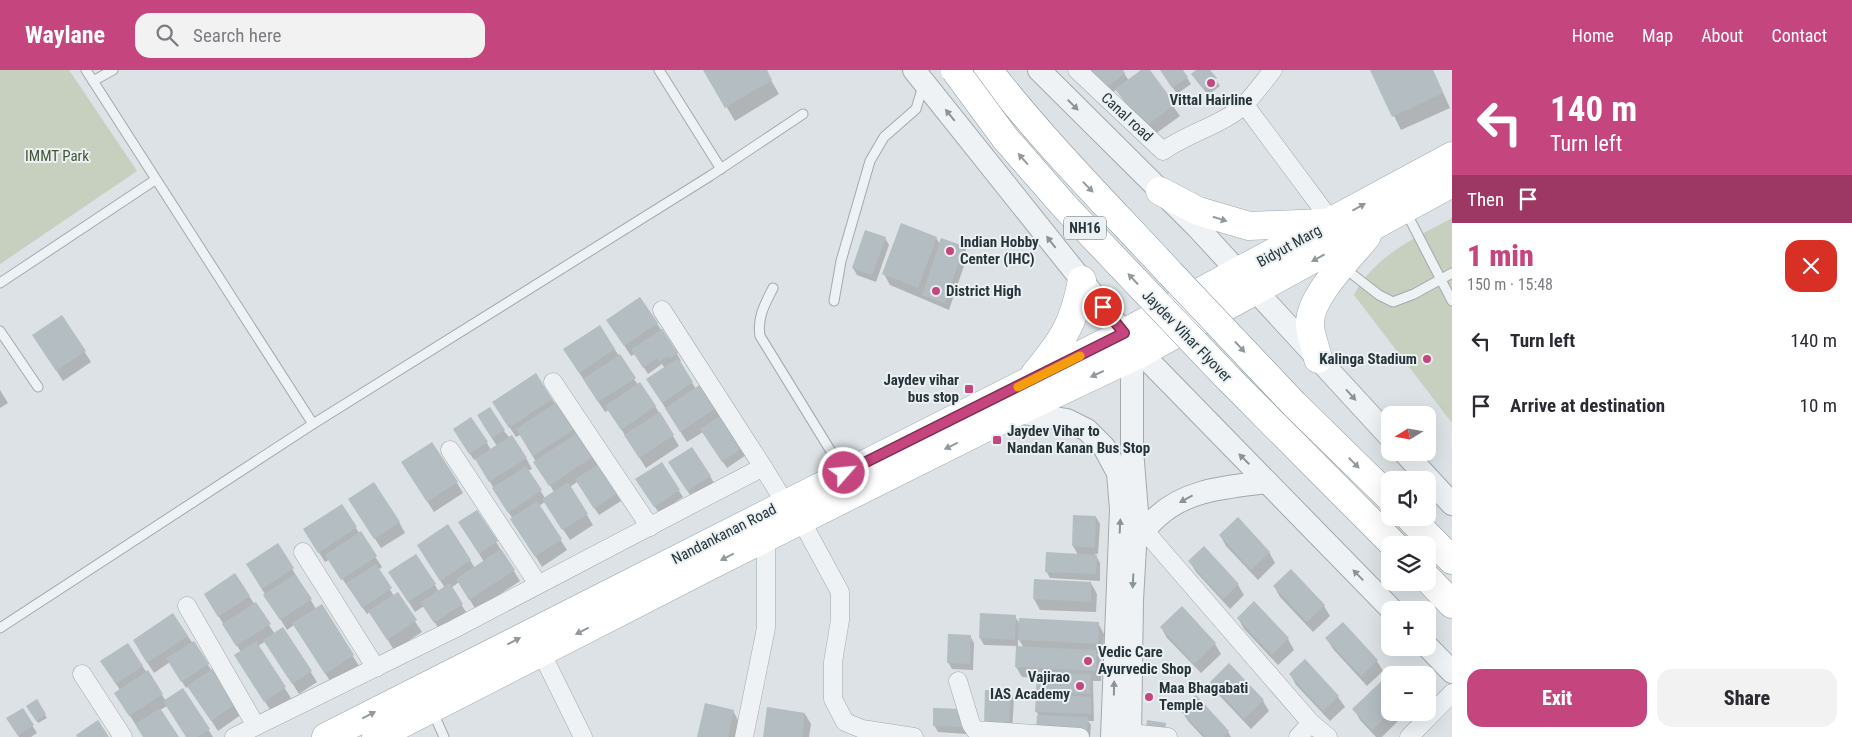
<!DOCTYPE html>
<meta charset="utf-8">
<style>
body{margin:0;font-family:"Roboto Condensed",sans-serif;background:#f2f2f3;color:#2b2b33;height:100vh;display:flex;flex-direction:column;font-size:19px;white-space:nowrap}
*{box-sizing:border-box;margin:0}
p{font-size:16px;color:#7c7c81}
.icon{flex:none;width:28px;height:28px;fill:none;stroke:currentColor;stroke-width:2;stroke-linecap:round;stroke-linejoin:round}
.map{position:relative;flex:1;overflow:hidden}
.drawer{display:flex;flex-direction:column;background:#fff;width:400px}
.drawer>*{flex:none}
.hud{background:#c5467e;color:#fff;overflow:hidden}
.needle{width:32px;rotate:259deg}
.buttons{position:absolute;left:1381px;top:336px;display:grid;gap:10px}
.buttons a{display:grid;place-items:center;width:55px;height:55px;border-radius:10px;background:#fff;box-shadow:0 5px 20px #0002;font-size:25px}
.pin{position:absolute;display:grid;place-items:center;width:42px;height:42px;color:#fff;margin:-21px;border:2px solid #fff;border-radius:50%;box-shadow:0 1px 5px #0007}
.me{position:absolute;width:55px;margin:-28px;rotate:63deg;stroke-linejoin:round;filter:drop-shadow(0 0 4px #0008)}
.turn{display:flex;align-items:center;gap:18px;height:105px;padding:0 15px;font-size:22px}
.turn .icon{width:65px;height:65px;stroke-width:2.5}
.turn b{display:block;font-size:35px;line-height:42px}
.then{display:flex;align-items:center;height:48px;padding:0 15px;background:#0003;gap:10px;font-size:19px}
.round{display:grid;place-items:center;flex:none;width:52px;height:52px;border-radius:15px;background:#f2f2f3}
.overview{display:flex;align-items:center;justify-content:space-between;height:85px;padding:0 15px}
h1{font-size:30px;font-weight:800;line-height:38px;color:#c5467e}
.cta{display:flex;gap:10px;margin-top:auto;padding:10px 15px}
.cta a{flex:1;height:58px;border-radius:15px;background:#c5467e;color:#fff;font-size:20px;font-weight:800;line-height:58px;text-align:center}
.cta a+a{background:#f2f2f3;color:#2b2b33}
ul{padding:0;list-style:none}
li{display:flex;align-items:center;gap:15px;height:65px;padding:0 15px}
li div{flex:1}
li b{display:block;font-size:19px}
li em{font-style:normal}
header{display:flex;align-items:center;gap:30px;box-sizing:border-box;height:70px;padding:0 25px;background:#c5467e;color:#fff}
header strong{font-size:24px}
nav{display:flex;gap:28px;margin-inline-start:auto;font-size:18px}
.search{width:350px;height:45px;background:#f2f2f3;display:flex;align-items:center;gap:12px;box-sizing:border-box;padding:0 18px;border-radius:15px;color:#7c7c81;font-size:19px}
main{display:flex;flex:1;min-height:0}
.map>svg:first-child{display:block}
.green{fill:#c7cfbe}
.shadow{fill:#0003;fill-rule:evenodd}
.building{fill:#b4bdc2}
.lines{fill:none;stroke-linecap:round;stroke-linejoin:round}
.service-casing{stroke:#a2aaaf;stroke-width:11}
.minor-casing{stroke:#a2aaaf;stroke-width:19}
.tertiary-casing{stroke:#a2aaaf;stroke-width:24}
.primary-casing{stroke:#9caab0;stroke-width:29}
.trunk-casing{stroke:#84949b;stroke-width:29}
.service{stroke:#eef2f4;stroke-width:9}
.minor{stroke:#eef2f4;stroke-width:18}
.tertiary{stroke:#eef2f4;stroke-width:22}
.primary{stroke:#fff;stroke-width:28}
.trunk{stroke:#fff;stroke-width:28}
.trunk-bridge-casing{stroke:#84949b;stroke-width:29;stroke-linecap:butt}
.trunk-bridge{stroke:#fff;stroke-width:28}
.oneway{fill:#8a9398}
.oneway2{fill:#939a9d}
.route-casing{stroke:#802e52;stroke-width:12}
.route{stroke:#c5467e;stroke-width:9}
.slow{stroke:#f59e0b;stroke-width:9}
.poi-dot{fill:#c5467e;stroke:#ebf1f3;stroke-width:2}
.labels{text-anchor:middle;stroke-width:4;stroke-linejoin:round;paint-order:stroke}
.shield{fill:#ebf1f3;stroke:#626d72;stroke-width:1}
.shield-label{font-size:14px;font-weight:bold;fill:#27343b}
.poi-label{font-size:15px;font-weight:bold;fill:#27343b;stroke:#ebf1f3;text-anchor:start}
.street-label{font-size:15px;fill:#27343b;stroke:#ebf1f3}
.park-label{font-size:15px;fill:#445535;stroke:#ebf1f3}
</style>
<header>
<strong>Waylane</strong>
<div class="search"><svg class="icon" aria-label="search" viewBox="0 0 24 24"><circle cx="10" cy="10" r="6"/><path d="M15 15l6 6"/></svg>Search here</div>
<nav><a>Home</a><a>Map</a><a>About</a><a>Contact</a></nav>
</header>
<main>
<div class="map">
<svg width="1452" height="667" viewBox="0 0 1452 667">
<rect width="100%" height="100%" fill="#dce2e5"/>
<g class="green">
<path d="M0 0H69L137 101 0 194Z"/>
<path d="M1452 148V353L1354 225C1374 186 1415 168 1452 148Z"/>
</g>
<g class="shadow">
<path d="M705 0H765L779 24 735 51Z"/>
<path d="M1090 0H1122L1129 11 1143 0H1148L1180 46 1151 67 1117 19 1110 25Z"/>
<path d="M1161 0H1182L1191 14 1177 24Z"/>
<path d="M1198 0H1209L1220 16 1208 25 1193 5Z"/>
<path d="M1371 0H1433L1450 38 1401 60Z"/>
<path d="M885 168 889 175 876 212 857 205 853 198Z"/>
<path d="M936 168 940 174 964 177 968 184 949 240 890 215 884 204Z"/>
<path d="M640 228 677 284 681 291 679 292 696 319 701 316 746 385 727 398 703 362 687 372 654 320 665 299 662 294 648 304 635 284 631 286 614 260Z"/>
<path d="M62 246 91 292 63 311 40 275Z"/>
<path d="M600 257 638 315 655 336 679 376 646 398 609 340 605 342 571 290Z"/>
<path d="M535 305 593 387 621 431 599 445 577 412 570 417 593 455 570 470 545 432 539 436 567 480 542 497 476 389 474 390 458 366 487 373 491 380 497 376 482 353 504 361 526 388 532 399 528 401 545 428 554 422 520 365 516 367 500 343Z"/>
<path d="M0 320 8 333 0 338Z"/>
<path d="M674 399 710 406 714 413 692 428Z"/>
<path d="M409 403 457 413 463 423 434 442Z"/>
<path d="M641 416 679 421 683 427 659 443Z"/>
<path d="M356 440 399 452 405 463 381 478Z"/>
<path d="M477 441 520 511 476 540 459 512 451 518 466 542 439 559 424 536 415 542 396 513 435 515 439 522 445 518 425 486 448 456 475 498 484 492 464 459Z"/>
<path d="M1074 446 1096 447 1100 454 1098 484H1095L1100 493V511L1050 508 1046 501 1078 485 1073 476Z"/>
<path d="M356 458 382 497 378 500 394 526 397 524 422 562 394 580 370 542 367 544 329 490 325 492 311 470Z"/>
<path d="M1220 465 1269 482 1275 493 1258 510 1226 476Z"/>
<path d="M278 475 316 539 321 536 359 596 332 614 294 555 287 560 253 505Z"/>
<path d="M1190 492 1238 515 1244 525 1230 539 1196 502Z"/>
<path d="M1091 513 1097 524 1096 542 1040 540 1034 529Z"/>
<path d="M1274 516 1324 536 1330 546 1313 562 1280 527Z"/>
<path d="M249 526 275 564 283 558 317 612 299 624 266 571 258 576 291 628 271 641 242 596 241 582 209 531Z"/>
<path d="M1254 533 1288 569 1294 580 1278 595 1244 559 1238 548Z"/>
<path d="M173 545 242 644 218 661 189 616 186 618 170 592 154 603 140 581Z"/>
<path d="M1015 546 1020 555 1098 553 1104 564 1103 584H1097L1102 592 1101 611H1093L1094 651H1088L1091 655 1090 667H1040L1039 646 1036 641 1040 626 1037 621 1038 608 1022 607 1016 597 1017 576 984 575 980 568ZM1018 568 1024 578H1018Z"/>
<path d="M1161 557 1215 574 1221 584 1201 603 1167 568Z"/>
<path d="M970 566 974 573 973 600 952 599 948 592Z"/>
<path d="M1327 569 1377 591 1383 601 1367 616 1333 579Z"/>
<path d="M128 575 166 631 208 659 213 667H187L167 636 160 640 178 667H144L122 634 120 620 106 599Z"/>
<path d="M1229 595 1263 631 1269 641 1251 659 1217 623 1211 612Z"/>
<path d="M1290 604 1338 627 1345 637 1330 651 1296 615Z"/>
<path d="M1389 606 1390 642H1407L1382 667H1376L1360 650 1354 639Z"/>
<path d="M1010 622 1014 629 1012 663 989 662Z"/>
<path d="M36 631 47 648 38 653 28 637Z"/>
<path d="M22 639 37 663 31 667H19L8 649Z"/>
<path d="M1181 640 1228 662 1231 667H1203L1188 651Z"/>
<path d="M733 641 739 652 736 667H698Z"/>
<path d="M805 644 811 654 809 667H764Z"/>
<path d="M967 647 966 664 938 662 934 655Z"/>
</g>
<g class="building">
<path d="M703 0H767L772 10 725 38Z"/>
<path d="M1090 0H1123L1125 3 1105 19Z"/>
<path d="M1141 0H1150L1175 34 1144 58 1115 19Z"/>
<path d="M1160 0H1183L1188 7 1172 18Z"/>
<path d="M1196 0H1210L1217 8 1203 19 1191 4Z"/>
<path d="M1370 0H1433L1443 23 1392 47Z"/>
<path d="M901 153 937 167 918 218 882 204Z"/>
<path d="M865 160 886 167 872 205 852 198Z"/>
<path d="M941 168 964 176 945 233 922 225Z"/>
<path d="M640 227 658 253 624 276 606 250Z"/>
<path d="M62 245 86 281 56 301 32 265Z"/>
<path d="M600 255 615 279 579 303 563 279Z"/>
<path d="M662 259 678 283 670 289 668 286 659 292 657 288 643 298 631 279Z"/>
<path d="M620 284 636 308 598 332 583 309Z"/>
<path d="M678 288 693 312 662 333 646 309Z"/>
<path d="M536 303 552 329 509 358 492 332Z"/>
<path d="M640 312 656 336 621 360 605 336Z"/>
<path d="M701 314 716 338 680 362 665 338Z"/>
<path d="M557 332 575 359 533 386 516 359Z"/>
<path d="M490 337 505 360 492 368 477 345Z"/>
<path d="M660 342 674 365 639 388 624 365Z"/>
<path d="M721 345 743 377 722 392 700 359Z"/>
<path d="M471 347 488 372 469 384 453 359Z"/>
<path d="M579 362 594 386 549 416 533 392Z"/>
<path d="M512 365 527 388 489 412 475 389Z"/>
<path d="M432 372 458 412 427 432 401 392Z"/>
<path d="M692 377 711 406 687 421 668 392Z"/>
<path d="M662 392 680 420 654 437 635 409Z"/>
<path d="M599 394 618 423 594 439 575 409Z"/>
<path d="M526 396 542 420 508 443 492 418Z"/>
<path d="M374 412 400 452 374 469 348 429Z"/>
<path d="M568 412 588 444 562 460 542 429Z"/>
<path d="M537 431 562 469 535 487 510 449Z"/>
<path d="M342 434 357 457 318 483 303 459Z"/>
<path d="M477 440 498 471 479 484 458 452Z"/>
<path d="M1073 445 1096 446 1095 478 1072 476Z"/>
<path d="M1238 447 1270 482 1251 500 1219 465Z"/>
<path d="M448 454 471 490 440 511 417 475Z"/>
<path d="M361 461 377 486 341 510 325 485Z"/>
<path d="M278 473 294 498 262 519 246 494Z"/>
<path d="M1204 476 1239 514 1223 529 1188 491Z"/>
<path d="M501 479 515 500 469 530 456 509Z"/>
<path d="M1046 482 1097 485 1096 504 1045 502Z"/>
<path d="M416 484 436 514 408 532 388 502Z"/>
<path d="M376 494 392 518 362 538 346 513Z"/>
<path d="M1291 499 1325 535 1307 552 1273 516Z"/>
<path d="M235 503 250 526 218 547 204 524Z"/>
<path d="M295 504 312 529 280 550 263 525Z"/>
<path d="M1034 509 1091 512V532L1033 529Z"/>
<path d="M450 513 463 534 434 553 420 532Z"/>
<path d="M398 522 417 550 387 570 368 541Z"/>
<path d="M1254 531 1289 568 1272 585 1237 548Z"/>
<path d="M256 532 271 554 236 576 222 554Z"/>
<path d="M322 534 354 585 325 604 292 553Z"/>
<path d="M1182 536 1216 573 1194 594 1160 557Z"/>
<path d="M173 543 188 566 147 593 133 570Z"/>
<path d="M980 543 1016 545 1015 570 979 568Z"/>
<path d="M1019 548 1099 552 1098 574 1018 570Z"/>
<path d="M1343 552 1378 590 1361 606 1325 568Z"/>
<path d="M283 557 312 601 292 614 263 570Z"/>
<path d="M948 564 971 565 970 594 947 593Z"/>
<path d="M194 571 209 594 181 612 166 588Z"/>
<path d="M256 571 286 617 264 632 234 585Z"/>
<path d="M128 573 143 596 116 614 100 591Z"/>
<path d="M1016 576 1096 580V601L1015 597Z"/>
<path d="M1305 589 1339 626 1323 641 1289 604Z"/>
<path d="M1229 593 1264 630 1244 649 1210 612Z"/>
<path d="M214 598 237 633 211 651 187 616Z"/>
<path d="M148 600 163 624 129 646 114 623Z"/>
<path d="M1037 602 1091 604 1090 624 1036 621Z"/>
<path d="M1389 604 1390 643 1372 660 1352 639Z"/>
<path d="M183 618 210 659 197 667H186L163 631Z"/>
<path d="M985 620 1010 621 1009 657 984 655Z"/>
<path d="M1036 624 1091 627V644L1035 642Z"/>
<path d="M1196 625 1229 661 1223 667H1205L1180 640Z"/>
<path d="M37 629 46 644 36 651 26 636Z"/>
<path d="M705 633 734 640 728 667H697Z"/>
<path d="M767 637 805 643 802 667H763Z"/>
<path d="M23 638 34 655 18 666 6 648Z"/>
<path d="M160 638 179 667H143L135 654Z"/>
<path d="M933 638 964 639 963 657 933 656Z"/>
<path d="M1037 645 1088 647 1087 665 1036 662Z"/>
<path d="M98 650 109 667H77L76 665Z"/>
<path d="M1147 650 1166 653 1165 661 1146 658Z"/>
</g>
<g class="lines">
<g class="service-casing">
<g id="service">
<path d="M86 0 313 354"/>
<path d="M659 0 721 99"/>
<path d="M93 11 113 0"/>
<path d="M1406 142 1452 231"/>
<path d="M1343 197 1379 225 1393 232 1414 224 1452 203"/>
<path d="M0 213 155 110"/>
<path d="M773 218C765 234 757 247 760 266L843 401"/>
<path d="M834 231 841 191 870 91 884 67 916 39 923 16"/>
<path d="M0 261 38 317"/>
<path d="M0 558 313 354 710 106 803 44"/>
<path d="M432 640 444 667"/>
</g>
</g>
<g class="minor-casing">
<g id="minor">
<path d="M1077 0 1163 81C1188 63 1225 54 1245 34 1255 24 1264 11 1273 0"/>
<path d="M1245 35 1332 152"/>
<path d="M553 312 650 457"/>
<path d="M450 380 538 514"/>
<path d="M763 397 785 433"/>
<path d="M801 450 840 522V550L833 592V629L845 652 862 659 914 667"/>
<path d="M1144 460 1311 653 1328 667"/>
<path d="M303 482 376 598"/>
<path d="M187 536 256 656"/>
<path d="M541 582 583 667"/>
<path d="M82 604 123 667"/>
<path d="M958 611 971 654 975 660 1080 667"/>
<path d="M1130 663 1168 667"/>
<path d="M234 667 454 559 763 397 662 240"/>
<path d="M744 667 766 558V467"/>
<path d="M1298 667 1311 653"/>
<path d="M1409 667 1452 623"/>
</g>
</g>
<g class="tertiary-casing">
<g id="tertiary">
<path d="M914 0 1124 263"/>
<path d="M1039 0 1198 158 1390 367"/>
<path d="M1141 283 1392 540"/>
<path d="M1017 342 1067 350 1087 360 1104 377 1118 403 1121 439 1112 667"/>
<path d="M1404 382 1452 434"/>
<path d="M1135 470C1142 463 1149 454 1157 447 1187 419 1228 417 1267 412"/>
<path d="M1428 577 1452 602"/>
<path d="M1130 667 1132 530 1137 442 1132 380V287"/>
</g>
</g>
<g class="primary-casing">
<g id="primary">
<path d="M1160 121 1198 141 1249 156 1323 153"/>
<path d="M1318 289C1316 278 1310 265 1310 254 1309 227 1350 187 1367 166"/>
<path d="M1035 304C1063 270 1074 254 1082 210"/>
<path d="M326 667 1124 263 1452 86"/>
<path d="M376 667 717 492 1017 342 1141 283 1452 113"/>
</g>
</g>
<g class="trunk-casing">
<g id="trunk">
<path d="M988 0C1044 72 1108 136 1170 203"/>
<path d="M1227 307 1394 475"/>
<path d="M1410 448 1452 490"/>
<path d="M1428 509 1452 534"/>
</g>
</g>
<use href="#service" class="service"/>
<use href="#minor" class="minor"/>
<use href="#tertiary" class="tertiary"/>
<use href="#primary" class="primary"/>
<use href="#trunk" class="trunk"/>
<g class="trunk-bridge-casing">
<g id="trunk-bridge">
<path d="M955 0 1005 68 1067 139 1227 307"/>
<path d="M1170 203 1294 334 1390 428"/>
</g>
</g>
<use href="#trunk-bridge" class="trunk-bridge"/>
</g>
<defs><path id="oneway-solid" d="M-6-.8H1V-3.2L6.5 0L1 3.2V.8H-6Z" transform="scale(1.25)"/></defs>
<g class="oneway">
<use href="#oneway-solid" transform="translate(1073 35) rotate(45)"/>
<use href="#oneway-solid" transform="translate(950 45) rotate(-129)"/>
<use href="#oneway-solid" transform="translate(1051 172) rotate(-128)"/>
<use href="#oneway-solid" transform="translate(1351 325) rotate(48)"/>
<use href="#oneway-solid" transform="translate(1244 389) rotate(-135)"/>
<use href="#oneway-solid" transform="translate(1186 429) rotate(151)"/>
<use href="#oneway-solid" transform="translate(1120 456) rotate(-87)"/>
<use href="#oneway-solid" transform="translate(1358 505) rotate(-134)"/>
<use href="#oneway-solid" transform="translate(1133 511) rotate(93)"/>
<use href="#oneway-solid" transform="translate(1114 618) rotate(-89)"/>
</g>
<g class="oneway2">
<use href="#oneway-solid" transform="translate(1023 89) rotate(-131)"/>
<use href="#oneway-solid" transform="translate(1088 117) rotate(46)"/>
<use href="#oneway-solid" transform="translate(1359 137) rotate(-29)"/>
<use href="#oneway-solid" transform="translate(1220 149) rotate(18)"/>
<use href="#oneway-solid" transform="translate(1318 188) rotate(151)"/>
<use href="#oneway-solid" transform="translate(1133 209) rotate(-133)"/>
<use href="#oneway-solid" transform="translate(1240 277) rotate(47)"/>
<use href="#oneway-solid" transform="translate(1097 304) rotate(155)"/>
<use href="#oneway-solid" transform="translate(951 376) rotate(154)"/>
<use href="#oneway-solid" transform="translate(1354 393) rotate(45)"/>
<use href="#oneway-solid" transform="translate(727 487) rotate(153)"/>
<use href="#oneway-solid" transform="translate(582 561) rotate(153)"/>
<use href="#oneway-solid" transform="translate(514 571) rotate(-27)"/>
<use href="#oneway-solid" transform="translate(369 645) rotate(-27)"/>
</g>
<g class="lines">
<g class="route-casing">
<path id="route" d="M844 403 1124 263 1103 237"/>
</g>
<use href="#route" class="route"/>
<path class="slow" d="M1018 317 1080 286"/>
</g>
<g class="poi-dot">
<circle cx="1211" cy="13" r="5"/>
<circle cx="950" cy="181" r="5"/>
<circle cx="936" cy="221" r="5"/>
<circle cx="1427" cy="289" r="5"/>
<rect x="964" y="314" width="10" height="10" rx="2.5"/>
<rect x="992" y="365" width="10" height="10" rx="2.5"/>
<circle cx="1088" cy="591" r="5"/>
<circle cx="1080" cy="616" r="5"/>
<circle cx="1149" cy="627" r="5"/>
</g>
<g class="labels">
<rect class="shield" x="1064" y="146.5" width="42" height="23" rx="4"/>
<g class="shield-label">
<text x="1085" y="163">NH16</text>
</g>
<g class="poi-label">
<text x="1211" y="35" text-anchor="middle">Vittal Hairline</text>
<text x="960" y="177">Indian Hobby<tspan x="960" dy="17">Center (IHC)</tspan></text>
<text x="946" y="226">District High</text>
<text x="1417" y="294" text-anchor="end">Kalinga Stadium</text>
<text x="959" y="315" text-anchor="end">Jaydev vihar<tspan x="959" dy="17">bus stop</tspan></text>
<text x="1007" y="366">Jaydev Vihar to<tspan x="1007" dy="17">Nandan Kanan Bus Stop</tspan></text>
<text x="1098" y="587">Vedic Care<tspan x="1098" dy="17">Ayurvedic Shop</tspan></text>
<text x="1070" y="612" text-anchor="end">Vajirao<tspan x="1070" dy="17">IAS Academy</tspan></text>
<text x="1159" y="623">Maa Bhagabati<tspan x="1159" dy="17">Temple</tspan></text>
</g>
<g class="street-label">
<text transform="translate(1127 47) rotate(43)" y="5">Canal road</text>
<text transform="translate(1289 176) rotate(-29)" y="5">Bidyut Marg</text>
<text transform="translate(1187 266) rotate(46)" y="5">Jaydev Vihar Flyover</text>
<text transform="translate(724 464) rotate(-27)" y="5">Nandankanan Road</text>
</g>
<g class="park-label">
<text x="57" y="91">IMMT Park</text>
</g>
</g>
</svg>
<div class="buttons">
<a><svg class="needle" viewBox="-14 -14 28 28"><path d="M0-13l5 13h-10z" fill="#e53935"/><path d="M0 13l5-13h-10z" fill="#7c7c81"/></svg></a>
<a><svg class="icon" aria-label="sound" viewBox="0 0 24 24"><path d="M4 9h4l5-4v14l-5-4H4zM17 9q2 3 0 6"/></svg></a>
<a><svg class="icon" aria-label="layers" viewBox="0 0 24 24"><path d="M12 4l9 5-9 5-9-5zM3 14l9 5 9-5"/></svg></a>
<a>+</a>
<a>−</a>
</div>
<div class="pin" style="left:1103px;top:237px;background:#d93025"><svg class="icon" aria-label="arrive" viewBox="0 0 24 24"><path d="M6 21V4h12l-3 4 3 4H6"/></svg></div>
<svg class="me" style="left:844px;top:403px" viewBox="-20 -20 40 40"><circle r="17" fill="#c5467e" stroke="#fff" stroke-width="3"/><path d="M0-11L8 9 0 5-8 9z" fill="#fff"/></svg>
</div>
<section class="drawer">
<div class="hud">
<div class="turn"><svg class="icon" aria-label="left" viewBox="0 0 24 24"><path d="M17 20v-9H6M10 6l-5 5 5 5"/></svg><div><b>140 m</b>Turn left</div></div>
<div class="then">Then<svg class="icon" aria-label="arrive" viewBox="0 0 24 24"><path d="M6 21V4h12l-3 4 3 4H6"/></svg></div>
</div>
<div class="overview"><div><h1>1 min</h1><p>150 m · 15:48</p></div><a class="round" style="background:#d93025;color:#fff"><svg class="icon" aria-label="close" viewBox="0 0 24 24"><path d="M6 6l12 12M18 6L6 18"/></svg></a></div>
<ul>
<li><svg class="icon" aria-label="left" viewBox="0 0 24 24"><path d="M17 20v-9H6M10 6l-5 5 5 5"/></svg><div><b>Turn left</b></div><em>140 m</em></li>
<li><svg class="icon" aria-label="arrive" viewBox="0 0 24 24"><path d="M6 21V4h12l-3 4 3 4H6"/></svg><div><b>Arrive at destination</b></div><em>10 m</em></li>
</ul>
<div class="cta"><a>Exit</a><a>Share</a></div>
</section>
</main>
